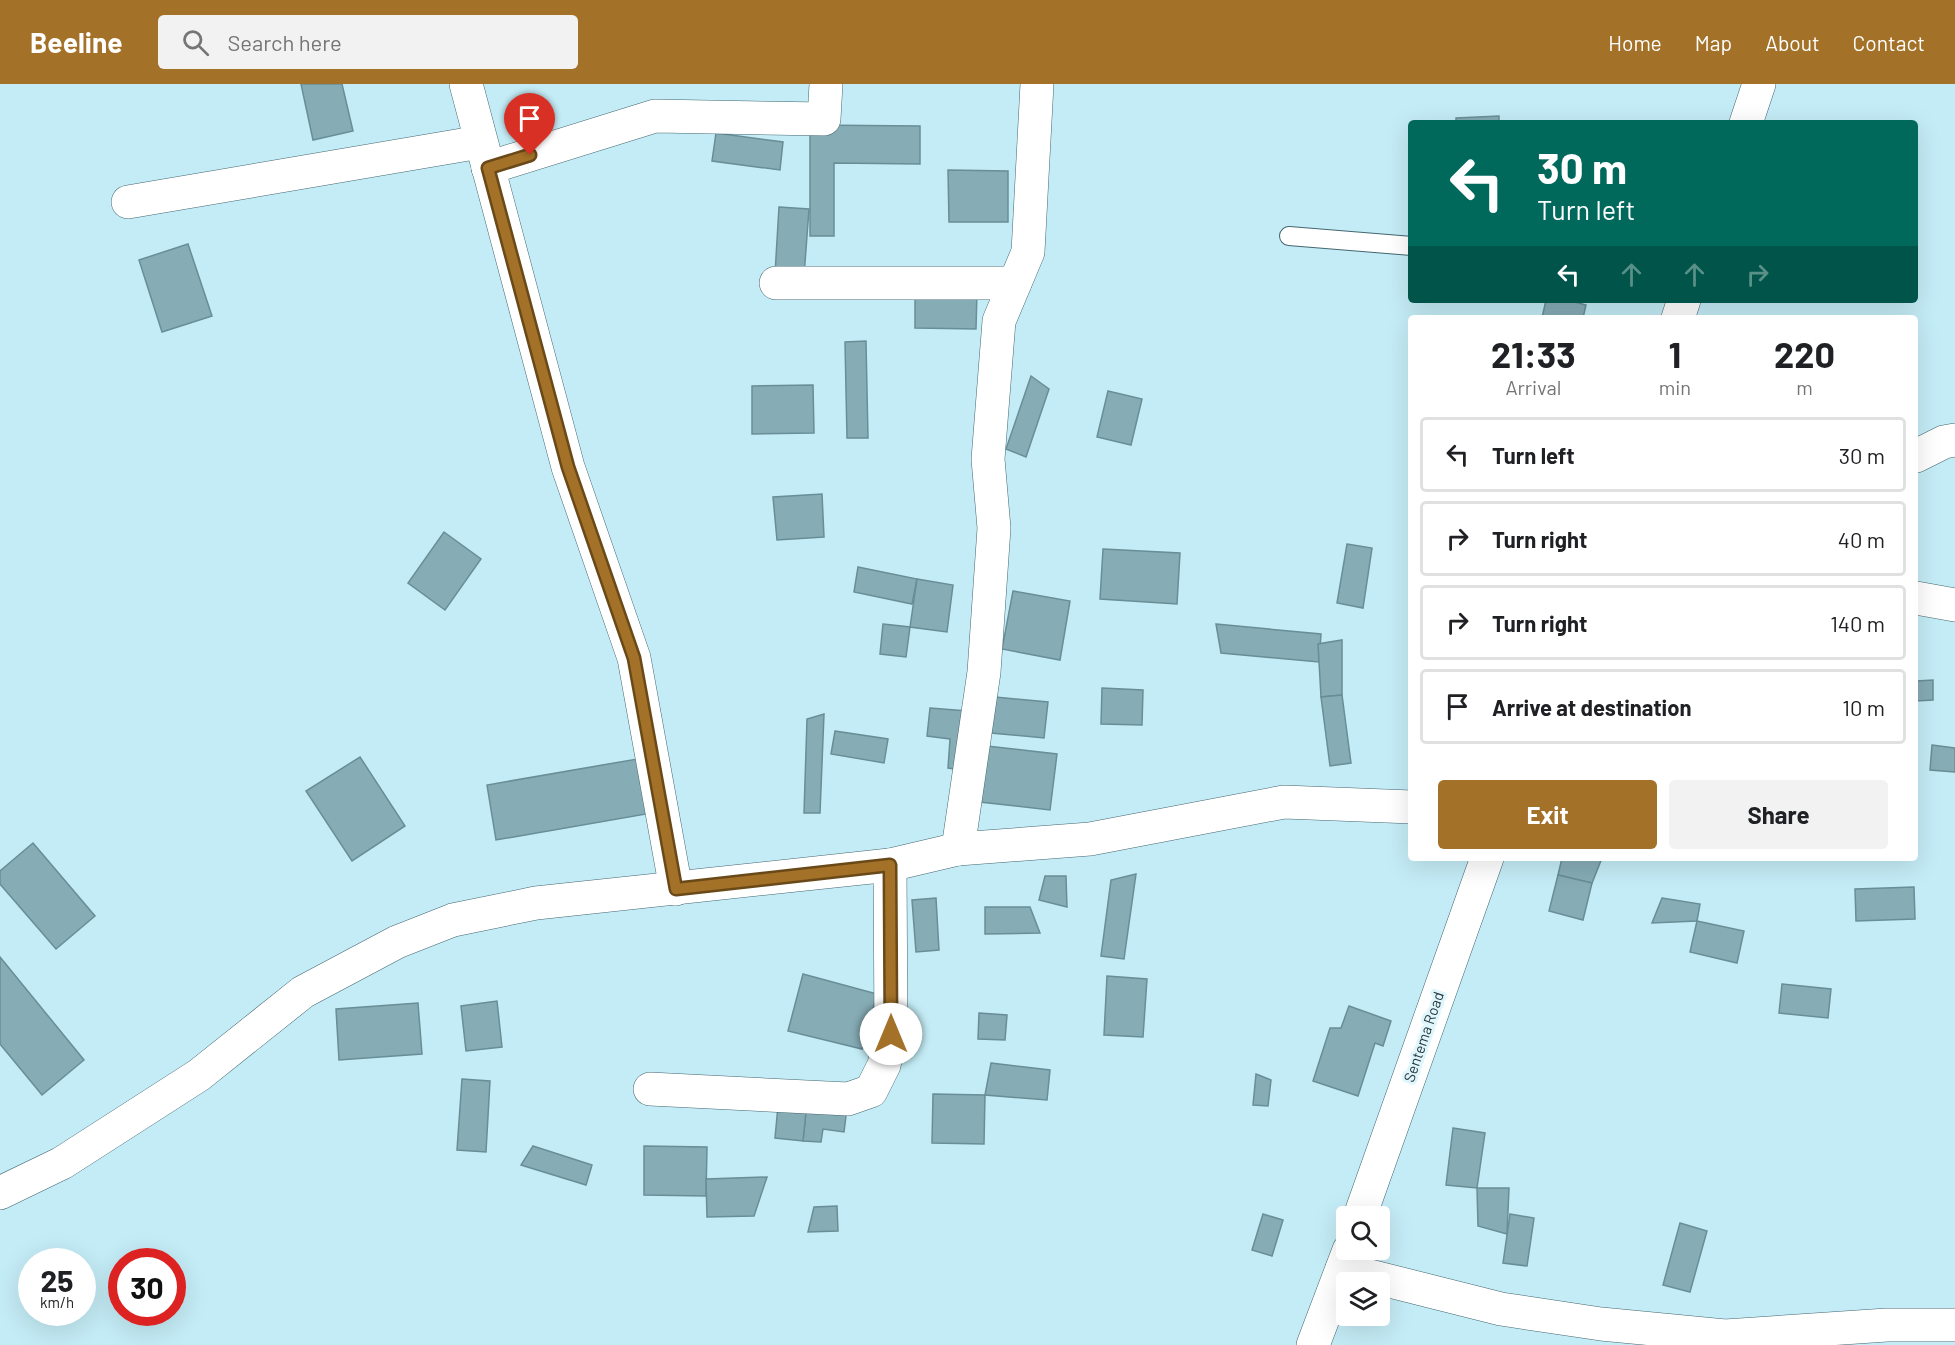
<!DOCTYPE html>
<style>
body{margin:0;font-family:Barlow,sans-serif;background:#f2f2f2;color:#202124;height:100vh;display:flex;flex-direction:column;font-size:22px;white-space:nowrap}
*{box-sizing:border-box;margin:0}
p{font-size:20px;color:#757577}
.icon{flex:none;width:33px;height:33px;fill:none;stroke:currentColor;stroke-width:2;stroke-linecap:round;stroke-linejoin:round}
.map{position:relative;flex:1;overflow:hidden}
.details{position:absolute;left:1408px;top:231px;width:510px;height:546px;display:flex;flex-direction:column;background:#fff;border-radius:6px;box-shadow:0 6px 24px #0002}
.details>*{flex:none}
.hud{position:absolute;left:1408px;top:36px;width:510px;height:183px;border-radius:6px;box-shadow:0 6px 24px #0002;background:#00695c;color:#fff;overflow:hidden}
.controls{position:absolute;left:1336px;top:1122px;display:grid;gap:12px}
.controls a{display:grid;place-items:center;width:54px;height:54px;border-radius:6px;background:#fff;box-shadow:0 6px 24px #0002;font-size:30px}
.speed{position:absolute;left:18px;top:1164px;display:flex;gap:12px;font-size:30px;font-weight:700;text-align:center}
.speed>*{display:grid;place-content:center;width:78px;height:78px;border-radius:50%;background:#fff;box-shadow:0 6px 24px #0002;line-height:1}
.speed small{font-size:15px;font-weight:400}
.speed .limit{border:9px solid #d22;background:#fff;color:#111}
.pin{position:absolute;display:grid;place-items:center;width:51px;height:51px;color:#fff;margin:-62px -26px;border-radius:50% 50% 50% 0;rotate:-45deg;box-shadow:0 0 6px #0007}
.pin .icon{rotate:45deg}
.me{position:absolute;width:66px;margin:-33px;rotate:0deg;stroke-linejoin:round;filter:drop-shadow(0 0 4px #0008)}
.turn{display:flex;align-items:center;gap:21px;height:126px;padding:0 30px;font-size:27px}
.turn .icon{width:78px;height:78px;stroke-width:2.5}
.turn b{display:block;font-size:42px;line-height:51px}
.lanes{display:flex;align-items:center;height:57px;padding:0 30px;background:#0003;justify-content:center;gap:30px;direction:ltr}
.lanes .off{opacity:.35}
.eta{display:flex;justify-content:space-evenly;align-items:center;height:102px;text-align:center}
.eta b{font-size:36px;font-weight:700;line-height:42px}
.action{display:flex;gap:12px;margin-top:auto;padding:12px 30px}
.action a{flex:1;height:69px;border-radius:6px;background:#a37127;color:#fff;font-size:24px;font-weight:700;line-height:69px;text-align:center}
.action a+a{background:#f2f2f2;color:#202124}
ul{padding:0;list-style:none}
li{display:flex;align-items:center;gap:18px;height:75px;margin:0 12px 9px;padding:0 18px;border:3px solid #e0e0e0;border-radius:6px}
li div{flex:1}
li b{display:block;font-size:22px}
li em{font-style:normal}
header{display:flex;align-items:center;gap:36px;box-sizing:border-box;height:84px;padding:0 30px;background:#a37127;color:#fff}
header strong{font-size:28px}
nav{display:flex;gap:33px;margin-inline-start:auto;font-size:21px}
.search{width:420px;height:54px;background:#f2f2f2;display:flex;align-items:center;gap:15px;box-sizing:border-box;padding:0 21px;border-radius:6px;color:#757577;font-size:22px}
.map>svg:first-child{display:block}
.building{fill:#86acb6;stroke:#688e97;stroke-width:1.5}
.lines{fill:none;stroke-linecap:round;stroke-linejoin:round}
.lane-casing{stroke:#436770;stroke-width:20}
.street-casing{stroke:#436770;stroke-width:34}
.secondary-casing{stroke:#436770;stroke-width:34}
.lane{stroke:#fff;stroke-width:18}
.street{stroke:#fff;stroke-width:33}
.secondary{stroke:#fff;stroke-width:33}
.route-casing{stroke:#6a4919;stroke-width:15}
.route{stroke:#a37127;stroke-width:10}
.labels{text-anchor:middle;stroke-width:6;stroke-linejoin:round;paint-order:stroke}
.street-label{font-size:15px;fill:#28373b;stroke:#def6fc}
</style>
<header>
<strong>Beeline</strong>
<div class="search"><svg class="icon" aria-label="search" viewBox="0 0 24 24"><circle cx="10" cy="10" r="6"/><path d="M15 15l6 6"/></svg>Search here</div>
<nav><a>Home</a><a>Map</a><a>About</a><a>Contact</a></nav>
</header>
<div class="map">
<svg width="1955" height="1261" viewBox="0 0 1955 1261">
<rect width="100%" height="100%" fill="#c4ecf6"/>
<g class="building">
<path d="M301 0H342L353 47 313 56Z"/>
<path d="M1499 32V39H1456V34Z"/>
<path d="M810 41 920 42V80L834 79V152H810Z"/>
<path d="M716 49 783 58 780 86 712 77Z"/>
<path d="M948 86 1008 87V138H949Z"/>
<path d="M779 123 809 125 804 192 775 190Z"/>
<path d="M188 160 212 232 162 248 139 176Z"/>
<path d="M915 208H977L976 245 915 244Z"/>
<path d="M1546 216H1568L1586 221 1583 234H1542Z"/>
<path d="M866 257 868 354H847L845 258Z"/>
<path d="M1031 292 1049 305 1026 373 1006 365Z"/>
<path d="M813 301 814 349 752 350V302Z"/>
<path d="M1108 307 1142 315 1131 361 1097 353Z"/>
<path d="M822 410 824 453 777 456 773 413Z"/>
<path d="M444 448 481 475 445 526 408 499Z"/>
<path d="M1347 460 1372 464 1363 524 1337 519Z"/>
<path d="M1103 465 1180 469 1177 520 1100 515Z"/>
<path d="M858 483 917 495 912 520 854 508Z"/>
<path d="M917 495 953 501 947 548 910 543Z"/>
<path d="M1013 507 1070 517 1060 576 1002 565Z"/>
<path d="M883 540 910 543 906 573 880 570Z"/>
<path d="M1216 540 1321 550 1319 578 1221 569Z"/>
<path d="M1342 556V611L1321 613 1318 560Z"/>
<path d="M1933 596V616L1916 617V597Z"/>
<path d="M1102 604 1143 606 1142 641 1101 640Z"/>
<path d="M1342 611 1351 679 1330 682 1321 613Z"/>
<path d="M995 613 1048 618 1044 654 991 649Z"/>
<path d="M930 624 967 627 962 686 948 684 950 655 927 652Z"/>
<path d="M824 630 820 729H804L807 635Z"/>
<path d="M835 647 888 655 884 679 831 670Z"/>
<path d="M1932 661 1955 664V688L1930 686Z"/>
<path d="M987 662 1057 670 1050 726 980 718Z"/>
<path d="M360 673 405 742 352 777 306 707Z"/>
<path d="M643 674 652 729 496 756 487 701Z"/>
<path d="M33 759 95 832 56 865 0 800V787Z"/>
<path d="M1562 774H1602L1592 799 1558 791Z"/>
<path d="M1136 790 1124 875 1101 872 1111 796Z"/>
<path d="M1558 791 1592 799 1583 836 1549 827Z"/>
<path d="M1045 792H1066L1067 823 1039 816Z"/>
<path d="M1914 803 1915 835 1856 837 1855 805Z"/>
<path d="M936 814 939 866 916 868 912 816Z"/>
<path d="M1662 814 1700 820 1697 837 1652 839Z"/>
<path d="M985 823H1030L1040 849 985 850Z"/>
<path d="M1697 837 1744 847 1737 879 1690 868Z"/>
<path d="M0 873 84 976 42 1011 0 960Z"/>
<path d="M803 890 877 910 862 965 788 947Z"/>
<path d="M1107 892 1147 895 1143 953 1104 951Z"/>
<path d="M1782 900 1831 905 1828 934 1779 929Z"/>
<path d="M497 917 502 963 466 967 461 922Z"/>
<path d="M418 919 422 970 339 976 336 925Z"/>
<path d="M1349 922 1391 937 1383 962 1375 959 1358 1012 1313 997 1330 944H1341Z"/>
<path d="M979 929 1007 931 1005 956 978 955Z"/>
<path d="M991 979 1050 986 1047 1016 985 1011Z"/>
<path d="M1256 990 1271 996 1268 1022 1253 1021Z"/>
<path d="M462 995 490 997 486 1068 457 1066Z"/>
<path d="M933 1010 985 1011 984 1060 932 1059Z"/>
<path d="M807 1018 847 1024 844 1048 823 1045 821 1058 803 1057Z"/>
<path d="M807 1018 803 1057 775 1054 778 1022Z"/>
<path d="M1453 1044 1485 1049 1477 1104 1446 1101Z"/>
<path d="M533 1062 592 1081 586 1101 521 1081Z"/>
<path d="M644 1062 707 1063 706 1112 644 1111Z"/>
<path d="M767 1093 754 1132 707 1133 706 1095Z"/>
<path d="M1477 1104H1509L1507 1150 1478 1142Z"/>
<path d="M837 1122 838 1147 808 1148 814 1123Z"/>
<path d="M1263 1130 1283 1136 1272 1172 1252 1166Z"/>
<path d="M1510 1130 1534 1134 1527 1182 1503 1179Z"/>
<path d="M1680 1139 1707 1147 1690 1208 1663 1201Z"/>
</g>
<g class="lines">
<g class="lane-casing">
<path id="lane" d="M1289 152 1412 162"/>
</g>
<g class="street-casing">
<g id="street">
<path d="M466 0 568 383 634 574 676 805"/>
<path d="M488 84 655 32 824 35 826 0"/>
<path d="M128 118 480 58"/>
<path d="M776 199H1015"/>
<path d="M1916 372 1944 358 1955 356"/>
<path d="M1916 514 1955 521"/>
<path d="M958 765 984 588 994 444 988 375 999 237 1028 168 1037 0"/>
<path d="M650 1005 848 1015 871 1007 884 981 891 950 890 781"/>
<path d="M0 1109 62 1079 199 991 303 908 397 858 453 836 536 819 890 781 958 765 1090 755 1284 718 1412 723"/>
<path d="M1342 1185 1501 1225 1601 1240 1725 1252 1887 1241H1955"/>
</g>
</g>
<g class="secondary-casing">
<g id="secondary">
<path d="M1746 39 1759 0"/>
<path d="M1678 234 1684 216"/>
<path d="M1360 1132 1487 774"/>
<path d="M1313 1261 1349 1166"/>
</g>
</g>
<use href="#lane" class="lane"/>
<use href="#street" class="street"/>
<use href="#secondary" class="secondary"/>
</g>
<g class="lines">
<g class="route-casing">
<path id="route" d="M530 71 488 84 568 383 634 574 676 805 890 781 891 950"/>
</g>
<use href="#route" class="route"/>
</g>
<g class="labels">
<g class="street-label">
<text transform="translate(1424 953) rotate(-71)" y="5">Sentema Road</text>
</g>
</g>
</svg>
<div class="controls">
<a><svg class="icon" aria-label="search" viewBox="0 0 24 24"><circle cx="10" cy="10" r="6"/><path d="M15 15l6 6"/></svg></a>
<a><svg class="icon" aria-label="layers" viewBox="0 0 24 24"><path d="M12 4l9 5-9 5-9-5zM3 14l9 5 9-5"/></svg></a>
</div>
<div class="speed"><div>25<small>km/h</small></div><div class="limit">30</div></div>
<div class="pin" style="left:530px;top:71px;background:#d93025"><svg class="icon" aria-label="arrive" viewBox="0 0 24 24"><path d="M6 21V4h12l-3 4 3 4H6"/></svg></div>
<svg class="me" style="left:891px;top:950px" viewBox="-20 -20 40 40"><circle r="19" fill="#fff"/><path d="M0-13L10 11 0 6-10 11z" fill="#a37127"/></svg>
<div class="hud">
<div class="turn"><svg class="icon" aria-label="left" viewBox="0 0 24 24"><path d="M17 20v-9H6M10 6l-5 5 5 5"/></svg><div><b>30 m</b>Turn left</div></div>
<div class="lanes"><svg class="icon" aria-label="left" viewBox="0 0 24 24"><path d="M17 20v-9H6M10 6l-5 5 5 5"/></svg><svg class="icon off" aria-label="ahead" viewBox="0 0 24 24"><path d="M12 20V5M6 11l6-6 6 6"/></svg><svg class="icon off" aria-label="ahead" viewBox="0 0 24 24"><path d="M12 20V5M6 11l6-6 6 6"/></svg><svg class="icon off" aria-label="right" viewBox="0 0 24 24"><path d="M7 20v-9h11M14 6l5 5-5 5"/></svg></div>
</div>
<section class="details">
<div class="eta">
<div><b>21:33</b><p>Arrival</p></div>
<div><b>1</b><p>min</p></div>
<div><b>220</b><p>m</p></div>
</div>
<ul>
<li><svg class="icon" aria-label="left" viewBox="0 0 24 24"><path d="M17 20v-9H6M10 6l-5 5 5 5"/></svg><div><b>Turn left</b></div><em>30 m</em></li>
<li><svg class="icon" aria-label="right" viewBox="0 0 24 24"><path d="M7 20v-9h11M14 6l5 5-5 5"/></svg><div><b>Turn right</b></div><em>40 m</em></li>
<li><svg class="icon" aria-label="right" viewBox="0 0 24 24"><path d="M7 20v-9h11M14 6l5 5-5 5"/></svg><div><b>Turn right</b></div><em>140 m</em></li>
<li><svg class="icon" aria-label="arrive" viewBox="0 0 24 24"><path d="M6 21V4h12l-3 4 3 4H6"/></svg><div><b>Arrive at destination</b></div><em>10 m</em></li>
</ul>
<div class="action"><a>Exit</a><a>Share</a></div>
</section>
</div>
